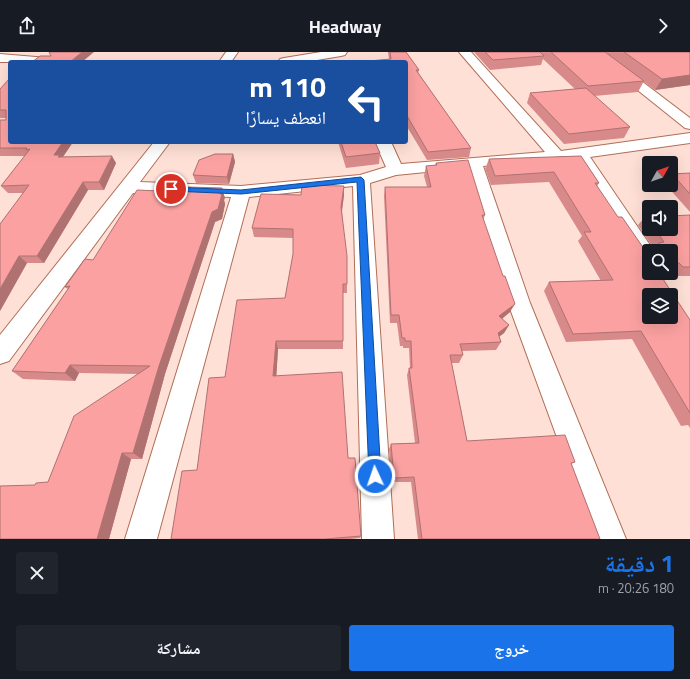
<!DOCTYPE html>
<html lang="ar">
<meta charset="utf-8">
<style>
body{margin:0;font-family:"Titillium Web","Noto Naskh Arabic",sans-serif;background:#20242c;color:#f1f3f6;direction:rtl;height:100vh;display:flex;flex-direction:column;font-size:15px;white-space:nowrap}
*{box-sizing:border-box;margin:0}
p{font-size:13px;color:#9ea1a6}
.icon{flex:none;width:22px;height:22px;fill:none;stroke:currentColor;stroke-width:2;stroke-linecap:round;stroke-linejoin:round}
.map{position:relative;height:487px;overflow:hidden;direction:ltr}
.details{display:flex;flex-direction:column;background:#171b24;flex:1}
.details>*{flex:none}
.banner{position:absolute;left:8px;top:8px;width:400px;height:84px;border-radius:4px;box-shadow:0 4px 16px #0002;direction:rtl;background:#1a4fa0;color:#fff;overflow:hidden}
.needle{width:26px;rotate:50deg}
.controls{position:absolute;left:642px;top:104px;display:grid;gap:8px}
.controls a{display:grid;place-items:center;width:36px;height:36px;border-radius:4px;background:#171b24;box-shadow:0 4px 16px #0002;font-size:20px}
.pin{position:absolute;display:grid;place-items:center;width:34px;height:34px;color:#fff;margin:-17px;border:2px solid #fff;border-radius:50%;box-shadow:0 1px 4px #0007}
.me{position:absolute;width:44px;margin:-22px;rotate:357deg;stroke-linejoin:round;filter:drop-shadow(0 0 3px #0008)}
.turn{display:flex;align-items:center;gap:14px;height:84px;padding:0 16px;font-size:18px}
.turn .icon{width:52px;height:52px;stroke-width:2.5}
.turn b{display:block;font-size:28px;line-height:34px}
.round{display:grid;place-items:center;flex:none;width:42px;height:42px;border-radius:4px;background:#20242c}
.headline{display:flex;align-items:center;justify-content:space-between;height:68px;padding:0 16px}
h1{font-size:24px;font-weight:700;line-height:30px;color:#1a73e8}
.action{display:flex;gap:8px;margin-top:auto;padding:8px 16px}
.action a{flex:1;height:46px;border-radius:4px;background:#1a73e8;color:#fff;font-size:16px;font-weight:700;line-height:46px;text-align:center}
.action a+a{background:#20242c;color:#f1f3f6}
header{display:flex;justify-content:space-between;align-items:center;height:52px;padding:0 16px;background:#171b24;font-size:18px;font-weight:700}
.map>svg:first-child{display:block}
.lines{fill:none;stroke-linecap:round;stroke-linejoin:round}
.minor-casing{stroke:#b16e57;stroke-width:2}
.minor{fill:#fff;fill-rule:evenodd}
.wall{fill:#d88a8a}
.shaded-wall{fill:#b07171}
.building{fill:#fba1a1;stroke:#b07171;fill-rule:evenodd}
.route{fill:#1a73e8;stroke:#114b97}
</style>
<header><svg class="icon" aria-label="forward" viewBox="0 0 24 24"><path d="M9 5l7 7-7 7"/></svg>Headway<svg class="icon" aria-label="share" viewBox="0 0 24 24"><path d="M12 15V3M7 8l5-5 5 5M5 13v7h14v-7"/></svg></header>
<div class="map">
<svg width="690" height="487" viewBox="0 0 690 487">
<rect width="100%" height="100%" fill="#ffe0d6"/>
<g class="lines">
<g class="minor-casing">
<g id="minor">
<path d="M226 0H238L231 10H219Z"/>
<path d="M321 0H347L345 3 341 4 305 10H278L280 7 284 6Z"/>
<path d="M459 0H471L561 99 690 81V91L590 105 654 199H649V215L642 212 575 107 483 114 530 251 626 487H594L508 251 466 116 396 123 370 131 394 487H362L353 134 249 145 157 487H125L231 145 133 141 9 309 0 312V283L154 90H170L140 130 241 134 360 123 386 115 375 90H391L401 112 545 100Z"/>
<path d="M590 0H603L690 66V77L685 76Z"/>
<path d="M0 2 48 6 52 7 54 10H0Z"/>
</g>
</g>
<use href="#minor" class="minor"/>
</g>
<g class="wall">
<path d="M388 0H406L419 18 418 21 471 96 469 105 427 108 406 73V10H369V9L389 7Z"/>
<path d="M474 0H605L644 29 638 40 594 44 630 75 624 86 564 92 527 51 530 41 575 37 543 7 541 13 490 18Z"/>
<path d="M605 0H689L690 1V33L655 38Z"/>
<path d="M10 26V90H73L63 105 116 111 104 138H88L44 211H27L0 259 23 141H8L1 134 25 104H0V68H6V66H0V37Z"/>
<path d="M338 90H375L380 101 379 112 346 116Z"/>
<path d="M233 102 235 110 229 132 196 131 193 123Z"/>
<path d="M581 104 599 131 597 134 649 221 690 268V376L688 373 681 374 632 287 566 290 544 239 549 230 601 229 578 189 582 184 549 130 491 133 485 117 489 107Z"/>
<path d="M436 111 485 163 483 168 510 260 502 267 509 273 504 281 499 285 501 290 496 298 462 299 463 303 459 311H451L467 389 575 410 571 412 600 487H418L411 430H392L389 397 391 392 415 391 407 323 409 316H410L409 296H403V294H400L397 271H390L384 144 385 135H427L424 124 426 114 435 113Z"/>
<path d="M690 121V160L666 133H671V123L672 122Z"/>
<path d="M344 134V143L342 160 347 232V241H343V297H278L276 324 348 406 361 484 360 486 351 487H171L197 418 225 325 285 246 293 202V186L254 185 252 176Z"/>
<path d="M225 146 224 148 225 152 222 167 215 170 165 322 142 407H131L109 487 35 433 48 430 138 322 79 321 75 329 23 327 12 319 68 237 65 235 93 208Z"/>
<path d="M690 163V224H674L671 221V199H652L654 197 638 173 646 164H649V177H671Z"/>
</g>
<g class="shaded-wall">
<path d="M82 0H94L82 10H70Z"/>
<path d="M690 23V33L655 38 662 27Z"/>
<path d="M63 90H73L62 106 65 111 54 103Z"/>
<path d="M233 102 235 110 229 132 227 125Z"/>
<path d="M112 104 116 111 104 138 99 130Z"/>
<path d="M83 130 88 138 44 211 37 204Z"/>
<path d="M344 134V143L341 164V155Z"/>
<path d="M222 136 225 146 224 148 225 152 222 167 215 170 165 322 142 407 133 401 159 314 212 160 220 142Z"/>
<path d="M19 204 27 211 0 259V237Z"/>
<path d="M515 252 510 260 494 273 499 264Z"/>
<path d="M509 273 504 281 493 289 498 281Z"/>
<path d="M276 289 278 297 276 331 273 324Z"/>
<path d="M70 313 79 321 75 329 65 321Z"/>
<path d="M122 401 131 407 109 487H97Z"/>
</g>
<g class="building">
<path d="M49 0H82L70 10H32L40 4H51Z"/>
<path d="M390 0H406L419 18H416L471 96 428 100 406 62V10H370L369 9 391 7Z"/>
<path d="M485 0H540L544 4 493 8Z"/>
<path d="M551 0H605L644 29 588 34Z"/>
<path d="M624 0H689L690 1V23L662 27Z"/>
<path d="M10 26V90H63L54 103H60L58 105 112 104 99 130H83L37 204H19L0 237V172L29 133 1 134 30 97 26 98 27 96H0V68H6V58H0V37Z"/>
<path d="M586 36 630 75 569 82 530 41Z"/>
<path d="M341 90H375L380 101 346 105Z"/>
<path d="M215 102H233L227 125 193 123 199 108Z"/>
<path d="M581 104 599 131H595L618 165H622L649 204V221H659L690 268V361L641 279 573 282 549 230 613 228 584 180H591L554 120 495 124 489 107ZM649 243H671V265H649Z"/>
<path d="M468 108 485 163H482L503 224H505L515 252 499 264 509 273 498 281 501 290 460 292 463 303H450L467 389 565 383 575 410 571 411 600 487H422L414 425 394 426 391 392 419 391 409 316H412L411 289H405V286H402L399 263H391L385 135H431L426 114 437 113 436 111Z"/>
<path d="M690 121V142L672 122Z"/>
<path d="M302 133 344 134 341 155 347 204V232H343V289H276L273 324 342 320 348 406H355L361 484 325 487H171L182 419 197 418 209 326 225 325 237 248 285 246 293 202V177L252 176 261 142 301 143Z"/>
<path d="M187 135 222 136 220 142H222L218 157 212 160 159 314 133 401H122L97 487H0V434L35 433 36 431 48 430 74 364 150 314 70 313 65 321 12 319 70 234 65 235 85 207 93 208 137 138 184 140Z"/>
<path d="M690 163V215H683L679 211 671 210V199H659V191L664 190 655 177H671V164Z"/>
<path d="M646 164H649V169Z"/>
</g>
<path class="route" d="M361 125 364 128 381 424 380 429 375 431 371 429 369 424 357 130 241 142 171 139 167 137 171 135 241 138Z"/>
</svg>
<div class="controls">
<a><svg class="needle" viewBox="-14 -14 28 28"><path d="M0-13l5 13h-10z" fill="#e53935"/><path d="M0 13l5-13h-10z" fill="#9ea1a6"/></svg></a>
<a><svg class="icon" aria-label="sound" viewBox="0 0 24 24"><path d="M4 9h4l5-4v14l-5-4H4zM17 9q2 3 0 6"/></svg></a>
<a><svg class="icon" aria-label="search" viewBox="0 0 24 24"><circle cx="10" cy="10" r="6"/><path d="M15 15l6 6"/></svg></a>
<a><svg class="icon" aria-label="layers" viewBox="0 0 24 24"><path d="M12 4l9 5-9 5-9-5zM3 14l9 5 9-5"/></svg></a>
</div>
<div class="pin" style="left:171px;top:137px;background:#d93025"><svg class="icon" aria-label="arrive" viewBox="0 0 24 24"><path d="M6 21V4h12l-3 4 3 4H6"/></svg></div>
<svg class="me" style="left:375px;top:424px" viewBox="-20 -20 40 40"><circle r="17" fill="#1a73e8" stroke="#fff" stroke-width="3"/><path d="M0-11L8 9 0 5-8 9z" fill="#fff"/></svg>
<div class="banner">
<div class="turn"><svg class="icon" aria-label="left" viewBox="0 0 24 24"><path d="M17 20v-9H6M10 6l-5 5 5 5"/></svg><div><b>110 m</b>انعطف يسارًا</div></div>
</div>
</div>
<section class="details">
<div class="headline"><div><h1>1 دقيقة</h1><p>180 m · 20:26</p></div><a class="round"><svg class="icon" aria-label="close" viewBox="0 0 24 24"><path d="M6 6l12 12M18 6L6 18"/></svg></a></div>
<div class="action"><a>خروج</a><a>مشاركة</a></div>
</section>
